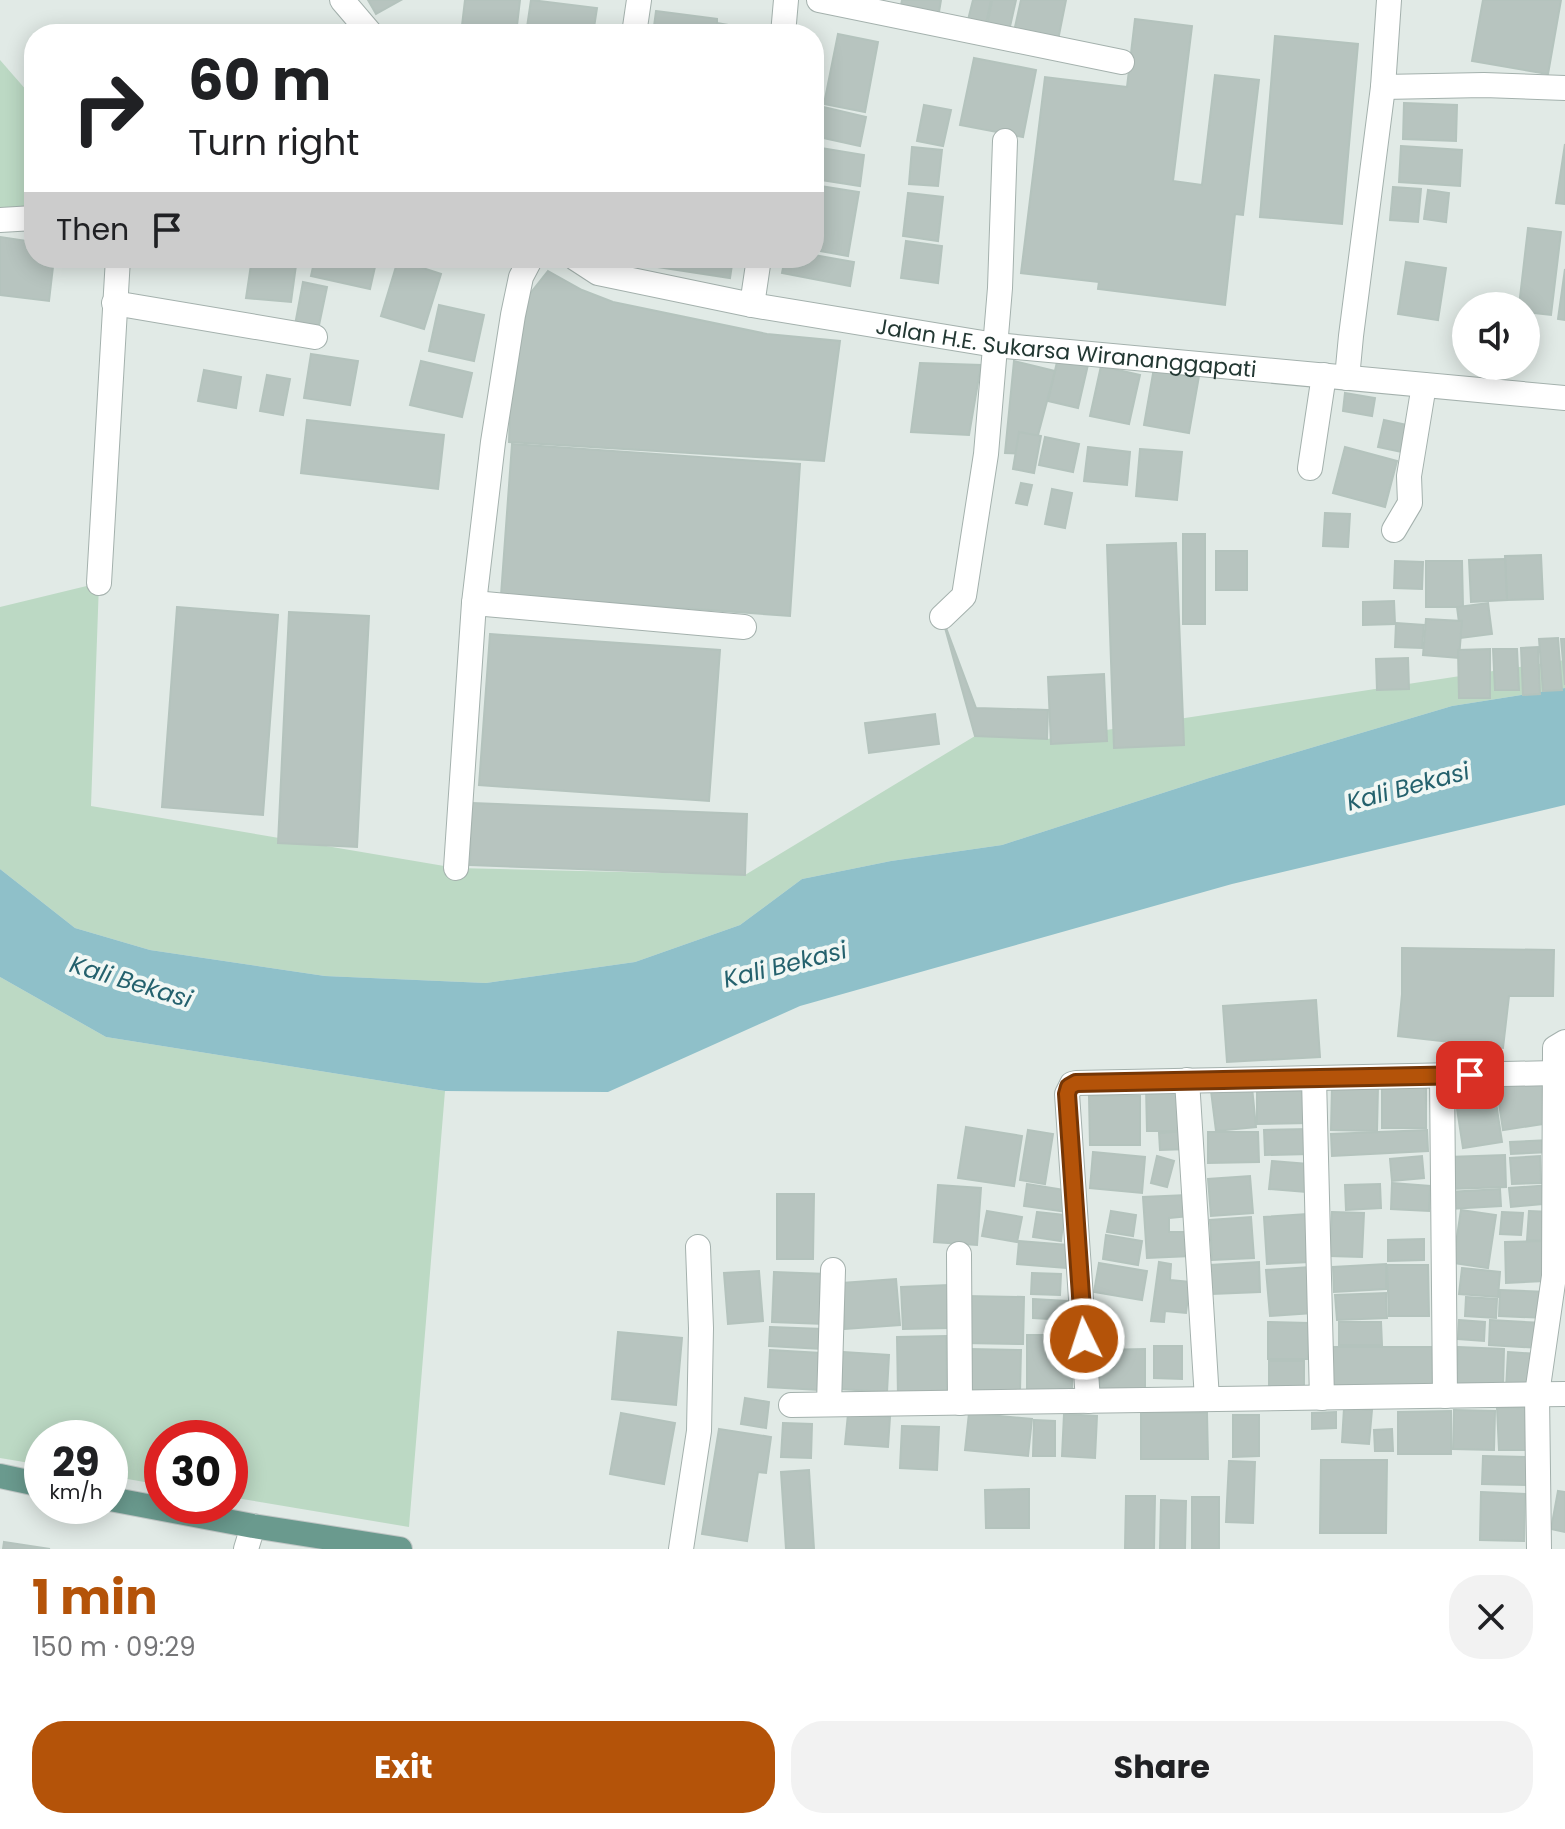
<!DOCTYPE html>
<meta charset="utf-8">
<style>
body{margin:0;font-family:Poppins,sans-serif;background:#f2f2f2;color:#202124;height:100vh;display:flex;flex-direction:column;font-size:30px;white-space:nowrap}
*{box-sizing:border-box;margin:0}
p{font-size:26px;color:#757577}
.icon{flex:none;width:44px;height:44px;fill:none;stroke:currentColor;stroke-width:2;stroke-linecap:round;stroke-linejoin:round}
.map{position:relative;height:1549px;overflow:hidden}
.details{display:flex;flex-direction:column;background:#fff;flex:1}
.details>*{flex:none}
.top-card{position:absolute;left:24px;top:24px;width:800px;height:244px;border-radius:32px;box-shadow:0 4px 20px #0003;background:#fff;color:#202124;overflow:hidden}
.buttons{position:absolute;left:1452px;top:292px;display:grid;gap:16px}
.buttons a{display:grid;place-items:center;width:88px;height:88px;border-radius:50%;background:#fff;box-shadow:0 4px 20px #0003;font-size:40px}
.speed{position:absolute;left:24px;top:1420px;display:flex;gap:16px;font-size:40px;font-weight:700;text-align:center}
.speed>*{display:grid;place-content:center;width:104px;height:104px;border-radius:50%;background:#fff;box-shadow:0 4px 20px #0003;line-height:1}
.speed small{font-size:20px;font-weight:400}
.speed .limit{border:12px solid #d22;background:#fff;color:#111}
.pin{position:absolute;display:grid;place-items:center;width:68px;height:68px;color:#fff;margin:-34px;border-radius:16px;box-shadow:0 4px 12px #0006}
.me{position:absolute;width:88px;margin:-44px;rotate:356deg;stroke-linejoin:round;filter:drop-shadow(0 0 6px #0008)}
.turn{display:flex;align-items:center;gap:28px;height:168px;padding:0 32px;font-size:36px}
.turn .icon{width:104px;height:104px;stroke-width:2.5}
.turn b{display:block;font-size:56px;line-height:68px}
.then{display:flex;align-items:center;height:76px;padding:0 32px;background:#0003;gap:16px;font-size:30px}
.round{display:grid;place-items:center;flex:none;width:84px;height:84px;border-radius:32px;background:#f2f2f2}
.overview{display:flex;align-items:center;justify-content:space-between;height:136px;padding:0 32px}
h1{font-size:48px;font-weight:700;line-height:60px;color:#b45309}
.cta{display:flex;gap:16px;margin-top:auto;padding:16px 32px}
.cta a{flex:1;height:92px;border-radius:32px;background:#b45309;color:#fff;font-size:32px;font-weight:700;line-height:92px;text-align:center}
.cta a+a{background:#f2f2f2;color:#202124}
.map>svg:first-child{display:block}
.green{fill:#bcd9c4}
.water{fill:#8fc0c9}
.building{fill:#b7c4bf;stroke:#b4c3bd;stroke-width:2}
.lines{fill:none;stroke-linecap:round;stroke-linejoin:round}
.minor-casing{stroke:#a4b1ad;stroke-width:26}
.major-casing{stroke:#c1c7c6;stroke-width:26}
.minor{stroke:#fff;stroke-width:24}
.major{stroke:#6a9a8e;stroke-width:24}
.route-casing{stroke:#753606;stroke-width:20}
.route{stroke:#b45309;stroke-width:14}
.labels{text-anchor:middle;stroke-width:8;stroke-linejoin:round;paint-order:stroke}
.street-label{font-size:22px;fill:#233833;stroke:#f1f7f4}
.water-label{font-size:24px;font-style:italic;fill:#24616d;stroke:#f1f7f4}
</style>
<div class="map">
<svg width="1565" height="1549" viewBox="0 0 1565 1549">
<rect width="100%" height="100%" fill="#e1eae6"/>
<g class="green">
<path d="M0 60 34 99V221L0 222Z"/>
<path d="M99 583 91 806 456 868 745 875 975 736 1047 739 1565 660V688L1452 706 1209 778 1002 845 891 861 802 879 740 925 635 962 486 983 325 976 150 950 75 928 0 869V607Z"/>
<path d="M0 977 106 1037 445 1091 409 1527 230 1497V1438H162V1485L110 1476V1438H42V1465L0 1458Z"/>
</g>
<path class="water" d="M1565 688V805L1232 884 800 1006 608 1092 445 1091 106 1037 0 977V869L75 928 150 950 325 976 486 983 635 962 740 925 802 879 891 861 1002 845 1209 778 1452 706Z"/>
<g class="building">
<path d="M368 0H401L376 14Z"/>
<path d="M465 0H520L516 34H461Z"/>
<path d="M531 0 597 8 593 34H526Z"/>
<path d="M902 0H941L938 18 900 11Z"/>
<path d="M973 0H991L985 28 967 24Z"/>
<path d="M992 0H1016L1009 31 987 26Z"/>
<path d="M1021 0H1066L1057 45 1013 36Z"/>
<path d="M1483 0H1561L1548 74 1472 61Z"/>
<path d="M656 11 717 19V23L768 32V34H653Z"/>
<path d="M1135 19 1192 26 1173 181 1202 185 1215 75 1259 80 1243 215 1235 214 1225 305 1098 289 1099 282 1021 273 1045 77 1127 87Z"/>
<path d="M838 34 878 42 865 112 824 104Z"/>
<path d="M1275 36 1358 44 1342 224 1260 217Z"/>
<path d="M974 58 1036 70 1023 137 960 125Z"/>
<path d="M1404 103 1457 105 1456 141 1403 139Z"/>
<path d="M815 105 866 117 860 146 814 136Z"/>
<path d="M924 105 951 110 943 146 917 141Z"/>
<path d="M1565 144V204L1556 203Z"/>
<path d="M1401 146 1462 150 1460 186 1399 182Z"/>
<path d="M815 147 864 155 860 186 814 179Z"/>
<path d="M912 147 942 150 938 186 909 184Z"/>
<path d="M814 185 859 192 848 256 814 250Z"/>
<path d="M1393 187 1421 189 1418 222 1390 220Z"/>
<path d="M1428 190 1449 193 1446 222 1424 219Z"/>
<path d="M908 193 943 197 938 241 903 236Z"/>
<path d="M1528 228 1561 232 1551 315 1526 312V306H1519Z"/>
<path d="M0 237 34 242V258H54L49 301 0 295Z"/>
<path d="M906 241 942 246 938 283 901 278Z"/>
<path d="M814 255 854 262 850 286 782 273 785 258H814Z"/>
<path d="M252 258H297L291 302 246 298Z"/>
<path d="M315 258H377L370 289 311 276Z"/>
<path d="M611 258H733L730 278 611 260Z"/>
<path d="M398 260 441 274 424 329 381 316Z"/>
<path d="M1406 262 1446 268 1438 320 1398 314Z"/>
<path d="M1565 269V320L1558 319Z"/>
<path d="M548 271 582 290 613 302 767 334 840 341 824 461 509 442 513 315Z"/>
<path d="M303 282 327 287 318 330 295 325Z"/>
<path d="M439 305 484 315 474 361 429 351Z"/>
<path d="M1060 349 1090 356 1078 408 1048 401Z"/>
<path d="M311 354 358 361 350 405 304 398Z"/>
<path d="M421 361 472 373 462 417 410 405Z"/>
<path d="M1014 361 1055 371 1033 454 1005 453Z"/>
<path d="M920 363 981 365 969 435 911 432Z"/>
<path d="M1101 366 1140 375 1129 424 1090 416Z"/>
<path d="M1154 368 1199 376 1189 433 1144 425Z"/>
<path d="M204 370 241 377 236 408 198 401Z"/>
<path d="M267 375 290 379 283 415 260 411Z"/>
<path d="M1345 393 1375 398 1372 416 1343 411Z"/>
<path d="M307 420 444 435 438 489 301 473Z"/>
<path d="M1384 420 1407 425 1402 452 1378 447Z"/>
<path d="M1019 432 1041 436 1034 473 1013 469Z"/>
<path d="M1045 437 1079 444 1073 472 1039 465Z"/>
<path d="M512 444 800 464 790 616 501 595Z"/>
<path d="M1088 447 1130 452 1127 485 1084 481Z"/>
<path d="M1345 447 1397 461 1385 507 1333 493Z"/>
<path d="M1140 449 1182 452 1177 500 1136 496Z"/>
<path d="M1021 483 1032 485 1027 505 1016 503Z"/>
<path d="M1052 489 1072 493 1065 528 1045 524Z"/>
<path d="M1325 513 1350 514 1348 547 1323 546Z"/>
<rect x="1183" y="534" width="22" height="90"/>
<path d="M1176 543 1184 745 1114 748 1107 545Z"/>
<rect x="1216" y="551" width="31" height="39"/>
<path d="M1541 555 1543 599 1507 600 1505 556Z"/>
<path d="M1505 559 1507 600 1471 602 1469 560Z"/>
<path d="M1395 561 1423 562 1422 589 1394 588Z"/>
<path d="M1426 561H1462L1463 607H1426Z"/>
<path d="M1394 601 1395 624 1363 625V602Z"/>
<path d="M1488 603 1492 634 1461 638 1457 607Z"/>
<path d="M177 607 278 615 263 815 162 807Z"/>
<path d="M289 612 369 616 357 847 278 843Z"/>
<path d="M942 617 976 708 1048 710 1047 739 975 736Z"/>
<path d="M1426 619 1462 621 1459 658 1423 655Z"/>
<path d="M1396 623 1424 625 1422 648 1395 647Z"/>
<path d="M490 634 720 650 709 801 479 785Z"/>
<path d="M1558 638 1562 690 1543 691 1539 639Z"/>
<path d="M1561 639H1565V685Z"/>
<path d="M1538 647 1540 694 1523 695 1521 648Z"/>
<path d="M1490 649V698H1459L1458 650Z"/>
<path d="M1493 649H1517L1519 690H1495Z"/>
<path d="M1408 658 1409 689 1377 690 1376 659Z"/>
<path d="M1104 674 1107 741 1051 744 1048 677Z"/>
<path d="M935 714 939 744 869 753 865 723Z"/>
<path d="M472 803 747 814 745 875 470 865Z"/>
<path d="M1402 948 1554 950 1553 996H1509L1503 1048 1398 1036 1402 994Z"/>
<path d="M1316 1000 1320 1057 1227 1062 1223 1006Z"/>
<path d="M1544 1076 1550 1123 1503 1130 1496 1083Z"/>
<rect x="1382" y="1085" width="44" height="43"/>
<path d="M1332 1086H1378L1377 1131 1331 1130Z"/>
<path d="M1146 1087H1186L1187 1131H1147Z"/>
<path d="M1252 1087 1256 1127 1216 1131 1211 1091Z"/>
<path d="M1257 1090H1310V1123L1257 1124Z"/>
<path d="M1089 1096H1140V1145H1090Z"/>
<path d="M1495 1096 1502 1142 1463 1148 1456 1102Z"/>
<path d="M966 1127 1022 1136 1014 1186 958 1178Z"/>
<path d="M1310 1129V1154L1265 1155 1264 1130Z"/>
<path d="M1028 1130 1053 1134 1045 1184 1020 1180Z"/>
<path d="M1427 1130 1428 1151 1332 1156 1331 1134Z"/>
<path d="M1188 1131 1189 1149 1160 1150 1159 1133Z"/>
<path d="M1208 1132H1258L1259 1162 1208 1163Z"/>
<path d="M1550 1140V1152L1511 1154 1510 1142Z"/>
<path d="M1093 1152 1145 1157 1142 1193 1090 1188Z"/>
<path d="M1505 1155 1506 1187 1449 1189 1448 1157Z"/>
<path d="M1157 1156 1174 1161 1167 1187 1151 1183Z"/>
<path d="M1422 1156 1424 1178 1392 1181 1390 1159Z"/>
<path d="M1540 1156 1541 1183 1512 1184 1510 1158Z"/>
<path d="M1272 1161 1308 1164 1306 1192 1269 1189Z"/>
<path d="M1250 1176 1253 1213 1211 1216 1208 1179Z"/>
<path d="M1392 1183 1430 1186 1429 1211 1391 1209Z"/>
<path d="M1027 1184 1071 1191 1068 1212 1024 1206Z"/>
<path d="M1380 1184 1381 1208 1346 1210 1345 1185Z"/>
<path d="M938 1185 981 1188 977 1245 934 1242Z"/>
<path d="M1551 1185 1553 1203 1511 1207 1509 1188Z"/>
<path d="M1500 1189 1501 1206 1449 1209 1448 1192Z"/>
<path d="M777 1194H814L813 1259H777Z"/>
<path d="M1187 1195 1189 1216 1169 1218V1232H1190L1191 1256 1147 1258 1143 1197Z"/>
<path d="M1461 1210 1496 1215 1488 1268 1453 1263Z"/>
<path d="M987 1211 1022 1217 1017 1242 982 1236Z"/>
<path d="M1111 1211 1136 1215 1133 1236 1107 1232Z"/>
<path d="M1529 1211 1551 1212 1550 1241 1527 1240Z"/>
<path d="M1037 1212 1064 1215 1061 1241 1033 1237Z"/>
<path d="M1332 1212 1364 1213 1362 1257 1330 1256Z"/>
<path d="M1502 1212 1523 1213 1521 1235 1500 1234Z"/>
<path d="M1307 1214 1310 1262 1267 1264 1264 1217Z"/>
<path d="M1251 1217 1254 1258 1212 1260 1210 1220Z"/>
<path d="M1106 1235 1142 1241 1138 1265 1103 1259Z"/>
<path d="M1424 1239V1260L1388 1261V1240Z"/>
<path d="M1019 1241 1068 1245 1066 1268 1017 1264Z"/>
<path d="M1543 1241 1544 1281 1506 1283 1505 1242Z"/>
<path d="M1159 1262 1171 1264 1170 1280 1190 1282 1186 1313 1165 1311 1164 1322 1151 1321Z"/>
<path d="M1259 1262 1260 1292 1212 1294 1210 1265Z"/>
<path d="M1099 1263 1147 1271 1142 1300 1094 1292Z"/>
<path d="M1386 1264V1289L1334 1292 1333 1267Z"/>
<path d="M1387 1265H1428L1429 1316H1389Z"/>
<path d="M1310 1267 1313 1313 1270 1316 1266 1270Z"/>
<path d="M1462 1268 1500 1272 1498 1297 1459 1294Z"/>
<path d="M759 1271 763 1321 728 1324 724 1273Z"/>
<path d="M774 1272 827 1274 825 1324 772 1322Z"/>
<path d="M1032 1273 1061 1274 1060 1295 1031 1294Z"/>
<path d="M896 1279 900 1325 845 1329 842 1283Z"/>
<path d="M949 1285 950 1328 903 1329 901 1287Z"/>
<path d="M1500 1290 1547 1292 1546 1318 1499 1316Z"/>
<path d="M1386 1293 1387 1318 1337 1320 1335 1295Z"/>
<path d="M965 1296 1024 1297 1023 1344 964 1343Z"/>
<path d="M1466 1297 1497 1299 1496 1318 1465 1316Z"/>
<path d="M1033 1299 1067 1301 1066 1320 1033 1318Z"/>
<path d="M1459 1320 1485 1322 1484 1341 1458 1339Z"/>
<path d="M1490 1320 1543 1323 1541 1348 1489 1345Z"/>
<path d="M1268 1322 1308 1323V1359H1268Z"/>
<path d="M1339 1322H1381L1382 1345H1339Z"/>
<path d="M770 1327 823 1329 822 1349 769 1346Z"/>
<path d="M618 1332 682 1338 676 1405 612 1399Z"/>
<rect x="1027" y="1335" width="45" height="57"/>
<path d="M946 1336 947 1395 898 1396 897 1337Z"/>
<path d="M1154 1346H1182V1379L1154 1378Z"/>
<rect x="1326" y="1347" width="106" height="45"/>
<path d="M1458 1347 1504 1349 1503 1386 1457 1384Z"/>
<path d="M969 1349 1021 1350 1020 1392 968 1390Z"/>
<path d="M1145 1349V1392H1100V1350Z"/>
<path d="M770 1350 821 1353 819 1390 768 1387Z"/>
<path d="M843 1352 889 1355 887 1392 840 1389Z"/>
<path d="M1508 1352 1537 1354 1535 1391 1506 1389Z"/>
<rect x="1269" y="1361" width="35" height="29"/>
<path d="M745 1398 769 1402 766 1428 741 1424Z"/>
<path d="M1533 1407 1534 1450H1499L1497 1408Z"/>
<path d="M1344 1408 1372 1410 1369 1444 1342 1442Z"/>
<path d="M1454 1410 1495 1411 1494 1450 1453 1449Z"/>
<path d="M1451 1411V1454H1398V1412Z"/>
<path d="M1336 1412V1428L1312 1429V1413Z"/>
<path d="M621 1413 675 1423 664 1484 610 1474Z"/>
<path d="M969 1413 1032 1419 1028 1456 965 1450Z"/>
<path d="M1141 1413H1207L1208 1459H1141Z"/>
<path d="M848 1414 890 1417 888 1447 845 1444Z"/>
<path d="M1064 1414 1097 1416 1095 1458 1062 1456Z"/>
<path d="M1233 1415H1259V1456L1233 1457Z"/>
<path d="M1034 1420 1055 1421V1456H1033Z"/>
<path d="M783 1423 812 1424 811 1458 781 1457Z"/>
<path d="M902 1426 939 1427 937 1470 900 1468Z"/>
<path d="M719 1429 771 1437 766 1473 758 1472 747 1541 702 1534Z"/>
<path d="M1392 1429 1393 1451H1375L1374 1430Z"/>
<path d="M1483 1456 1529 1457 1528 1485 1482 1484Z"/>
<path d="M1321 1460H1387L1386 1533H1320Z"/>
<path d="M1229 1461 1255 1462 1253 1523 1226 1522Z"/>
<path d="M809 1470 814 1549H786L781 1472Z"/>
<path d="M1029 1489V1528H986L985 1490Z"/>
<path d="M1558 1491 1565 1492V1532L1551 1529Z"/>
<path d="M1481 1492 1525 1494 1524 1541 1480 1540Z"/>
<path d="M1126 1496H1155L1154 1549H1125Z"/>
<rect x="1192" y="1497" width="27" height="52"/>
<path d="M1161 1500 1186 1501 1185 1549H1160Z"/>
<path d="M4 1542 50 1549H3Z"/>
</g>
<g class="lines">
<g class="minor-casing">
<g id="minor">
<path d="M342 0 371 34"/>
<path d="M819 0 1122 62"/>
<path d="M634 34 639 0"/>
<path d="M783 34 786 0"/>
<path d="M1383 87 1484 85 1565 88"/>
<path d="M0 220 34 218"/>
<path id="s1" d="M575 258 598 273 752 305 995 345 1565 398"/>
<path d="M114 303 315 337"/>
<path d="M752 305 759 258"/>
<path d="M1347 378 1351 336 1383 87 1389 0"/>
<path d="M1310 468 1324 375"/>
<path d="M1394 530 1410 503 1409 476 1424 385"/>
<path d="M99 583 118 258"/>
<path d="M474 603 744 627"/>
<path d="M942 617 964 596 986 454 1000 288 1005 141"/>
<path d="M456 868 474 603 493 442 513 315 521 277 531 258"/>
<path d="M1442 1075 1445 1396"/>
<path d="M1314 1078 1322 1398"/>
<path d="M1187 1080 1207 1399"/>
<path d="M959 1254 960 1403"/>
<path d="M1088 1401 1067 1094 1072 1084 1076 1083 1555 1073"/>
<path d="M829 1404 833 1270"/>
<path d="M791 1405 1565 1394"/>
<path d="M246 1549 253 1526"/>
<path d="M681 1549 699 1431 701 1328 698 1247"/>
<path d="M1539 1549 1537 1394 1554 1276 1555 1052V1048L1565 1042"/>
</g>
</g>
<g class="major-casing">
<g id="major">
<path d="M0 1476 42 1485"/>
<path d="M110 1499 253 1526 400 1549"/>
</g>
</g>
<use href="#minor" class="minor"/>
<use href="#major" class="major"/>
</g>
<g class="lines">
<g class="route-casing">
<path id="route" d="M1084 1339 1067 1094 1069 1087 1076 1083 1470 1075"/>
</g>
<use href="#route" class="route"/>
</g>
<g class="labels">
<g class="street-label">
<text dy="8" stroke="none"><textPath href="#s1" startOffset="502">Jalan H.E. Sukarsa Wirananggapati</textPath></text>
</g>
<g class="water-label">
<text transform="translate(1408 787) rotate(-15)" y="8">Kali Bekasi</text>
<text transform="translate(785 965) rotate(-14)" y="8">Kali Bekasi</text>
<text transform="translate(131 982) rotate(17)" y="8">Kali Bekasi</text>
</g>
</g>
</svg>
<div class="buttons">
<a><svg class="icon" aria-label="sound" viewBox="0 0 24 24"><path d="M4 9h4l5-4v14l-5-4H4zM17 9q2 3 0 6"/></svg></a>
</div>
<div class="speed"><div>29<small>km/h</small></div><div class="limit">30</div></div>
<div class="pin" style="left:1470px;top:1075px;background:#d93025"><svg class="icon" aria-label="arrive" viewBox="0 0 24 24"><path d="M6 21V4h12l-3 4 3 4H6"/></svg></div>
<svg class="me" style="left:1084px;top:1339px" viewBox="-20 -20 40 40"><circle r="17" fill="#b45309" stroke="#fff" stroke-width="3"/><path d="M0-11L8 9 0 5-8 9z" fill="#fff"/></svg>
<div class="top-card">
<div class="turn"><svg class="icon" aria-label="right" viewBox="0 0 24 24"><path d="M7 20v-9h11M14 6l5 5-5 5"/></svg><div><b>60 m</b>Turn right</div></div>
<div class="then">Then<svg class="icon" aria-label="arrive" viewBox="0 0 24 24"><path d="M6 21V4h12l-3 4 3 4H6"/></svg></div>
</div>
</div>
<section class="details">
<div class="overview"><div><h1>1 min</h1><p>150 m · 09:29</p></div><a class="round"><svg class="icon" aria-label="close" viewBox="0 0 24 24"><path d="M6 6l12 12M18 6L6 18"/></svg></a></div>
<div class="cta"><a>Exit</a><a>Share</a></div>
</section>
